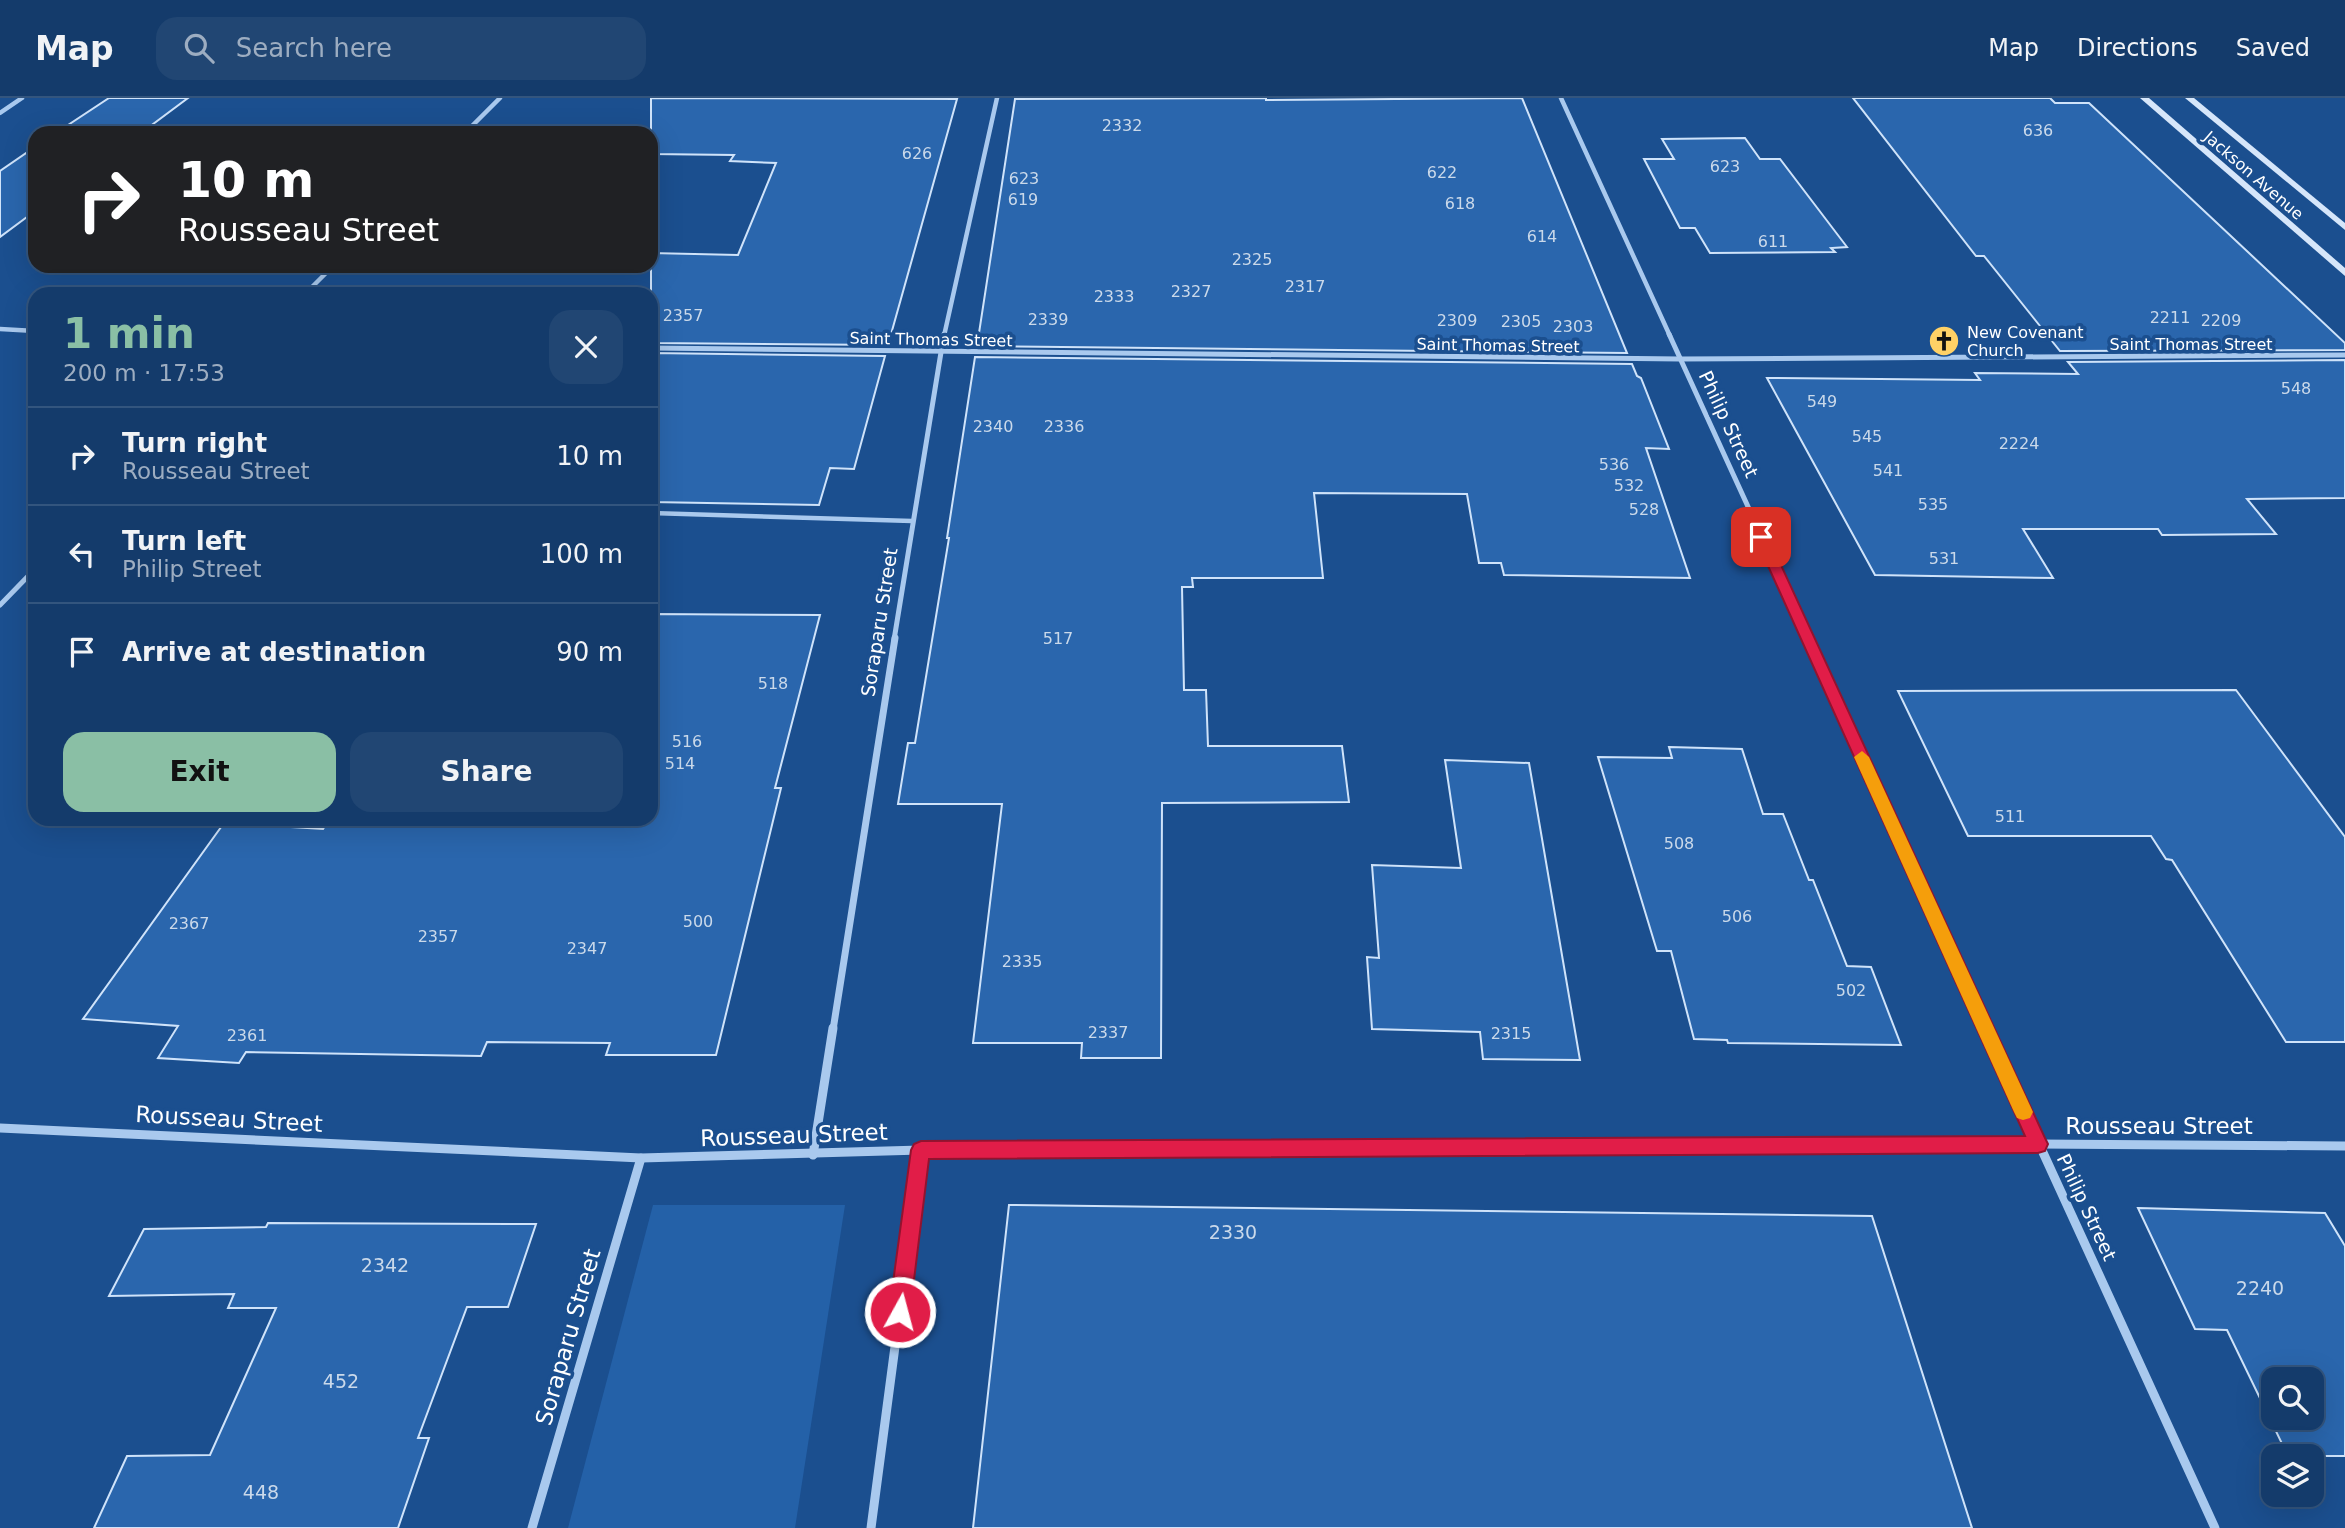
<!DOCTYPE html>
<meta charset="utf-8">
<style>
body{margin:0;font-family:"DejaVu Sans",sans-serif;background:#214673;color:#f1f3f6;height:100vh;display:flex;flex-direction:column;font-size:26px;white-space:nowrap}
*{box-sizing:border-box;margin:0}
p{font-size:23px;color:#9dadc1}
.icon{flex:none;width:38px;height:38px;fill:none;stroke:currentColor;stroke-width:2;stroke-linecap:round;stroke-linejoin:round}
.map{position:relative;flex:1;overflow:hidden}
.drawer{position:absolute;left:28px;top:189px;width:630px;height:539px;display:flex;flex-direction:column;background:#143b6b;border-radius:21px;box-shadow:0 7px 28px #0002,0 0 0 2px #33557e}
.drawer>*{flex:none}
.banner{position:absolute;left:28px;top:28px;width:630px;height:147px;border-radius:21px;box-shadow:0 7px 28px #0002,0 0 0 2px #33557e;background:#202124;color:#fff;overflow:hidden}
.controls{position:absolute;left:2261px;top:1269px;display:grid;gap:14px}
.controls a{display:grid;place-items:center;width:63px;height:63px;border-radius:14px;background:#143b6b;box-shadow:0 7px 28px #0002,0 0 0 2px #33557e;font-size:35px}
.pin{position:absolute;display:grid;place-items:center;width:60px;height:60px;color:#fff;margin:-30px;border-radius:14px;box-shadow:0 4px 10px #0006}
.me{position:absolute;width:77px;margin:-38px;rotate:7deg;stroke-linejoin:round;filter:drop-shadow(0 0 5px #0008)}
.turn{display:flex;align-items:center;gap:24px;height:147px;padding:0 35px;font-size:32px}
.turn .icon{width:91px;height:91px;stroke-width:2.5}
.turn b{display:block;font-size:49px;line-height:60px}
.round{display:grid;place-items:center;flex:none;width:74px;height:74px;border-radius:21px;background:#214673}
.headline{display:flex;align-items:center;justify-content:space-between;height:119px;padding:0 35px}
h1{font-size:42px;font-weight:800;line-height:52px;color:#8abfa5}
.button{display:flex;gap:14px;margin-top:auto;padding:14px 35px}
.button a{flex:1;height:80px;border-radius:21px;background:#8abfa5;color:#111;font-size:28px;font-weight:800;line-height:80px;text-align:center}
.button a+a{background:#214673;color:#f1f3f6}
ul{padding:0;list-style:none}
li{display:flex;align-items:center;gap:21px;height:98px;padding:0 35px;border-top:2px solid #33557e}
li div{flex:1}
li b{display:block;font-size:26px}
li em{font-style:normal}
header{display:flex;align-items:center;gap:42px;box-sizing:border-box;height:98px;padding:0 35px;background:#143b6b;border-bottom:2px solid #33557e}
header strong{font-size:33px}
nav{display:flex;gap:38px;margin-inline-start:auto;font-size:24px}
.search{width:490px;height:63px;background:#214673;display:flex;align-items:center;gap:18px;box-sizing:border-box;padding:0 24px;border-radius:21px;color:#9dadc1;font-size:26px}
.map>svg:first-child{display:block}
.green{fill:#2461a8}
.building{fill:#2a66ad;stroke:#cfe3fa;stroke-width:2;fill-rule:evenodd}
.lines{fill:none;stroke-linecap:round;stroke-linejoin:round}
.lane{stroke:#a9c9ee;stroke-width:4.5}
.street-far3{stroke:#a9c9ee;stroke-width:4.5}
.street-far2{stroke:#a9c9ee;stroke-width:5}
.street-far1{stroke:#a9c9ee;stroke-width:7}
.street{stroke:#a9c9ee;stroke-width:9}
.secondary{fill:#d6e6fa;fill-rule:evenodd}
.route{fill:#e11d48;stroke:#92132f;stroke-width:2}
.slow{fill:#f59e0b}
.labels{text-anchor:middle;stroke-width:7;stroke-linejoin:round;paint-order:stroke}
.number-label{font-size:16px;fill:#cad9ea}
.far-street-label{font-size:16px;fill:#fff;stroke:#1b4f8f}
.far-poi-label{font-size:16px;fill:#fff;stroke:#1b4f8f;text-anchor:start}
.street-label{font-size:19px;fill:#fff;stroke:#1b4f8f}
.near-number-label{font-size:19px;fill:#cad9ea}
.near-street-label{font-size:23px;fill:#fff;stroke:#1b4f8f}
</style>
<header>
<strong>Map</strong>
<div class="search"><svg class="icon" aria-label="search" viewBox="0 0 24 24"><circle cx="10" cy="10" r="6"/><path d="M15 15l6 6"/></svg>Search here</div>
<nav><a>Map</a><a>Directions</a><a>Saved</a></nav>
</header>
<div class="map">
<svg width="2345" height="1430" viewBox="0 0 2345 1430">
<rect width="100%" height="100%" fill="#1b4f8f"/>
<path class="green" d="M653 1107H845L795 1430H568Z"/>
<g class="building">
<path d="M109 0H188L141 35H56Z"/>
<path d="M651 0 957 1 888 247 651 245V155L738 157 776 65 730 63 734 57 651 56Z"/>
<path d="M1266 0V2L1522 0 1627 255 977 248 1015 1Z"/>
<path d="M1853 0H2050L2055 5H2089L2345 245V252L2060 253 1984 158H1976Z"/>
<path d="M1745 40 1760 61H1780L1847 149 1831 150 1835 154 1710 155 1695 130H1680L1644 61H1674L1662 41Z"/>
<path d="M35 49V113L0 139V73Z"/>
<path d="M651 255 885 258 854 371 830 370 819 407 651 404Z"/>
<path d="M975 259 1632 266 1637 278 1641 280 1669 351 1646 350 1690 480 1504 477 1501 465H1479L1467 396 1314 395 1323 480H1192L1193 489H1182L1184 592H1206L1208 648H1342L1349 704 1162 705 1161 960H1081L1082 945H973L1002 706H898L908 645H915L949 440H947Z"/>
<path d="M2345 262V400L2247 401 2276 436 2162 437 2158 431H2023L2053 480 1875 477 1767 280 1980 282 1975 275 2078 276 2068 264Z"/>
<path d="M651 516 820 517 775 690H781L716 957H606L610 945 487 944 481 958 246 954 239 965 158 960 178 928 83 921 224 725 323 731 327 725 402 729 406 721H651Z"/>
<path d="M2236 592 2345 739V944H2286L2172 762 2166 761 2151 738H1968L1898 593Z"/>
<path d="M1669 649 1742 651 1763 716H1783L1809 782H1813L1847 868 1871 869 1901 947 1728 945 1727 942 1694 941 1671 853H1657L1598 659 1672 660Z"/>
<path d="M1445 662 1529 665 1580 962 1483 961 1480 934 1372 931 1367 859 1379 860 1372 767 1461 770Z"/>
<path d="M1009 1107 1872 1118 1972 1430H973Z"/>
<path d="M2138 1110 2325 1115 2345 1148V1358H2288L2227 1232 2195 1231ZM2273 1281H2312V1320H2273Z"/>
<path d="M268 1125 536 1126 508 1209H467L418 1340H429L398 1430H94L127 1358 210 1357 276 1210H228L234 1196 109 1198 144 1131 266 1129Z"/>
</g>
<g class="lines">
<path class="lane" d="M651 415 912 423"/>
<g class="street-far3">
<path d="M1561 0 1670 238"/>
<path d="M0 15 22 0"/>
<path d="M465 35 500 0"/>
<path d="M305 196 333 168"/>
<path d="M0 231 35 233"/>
<path d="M944 238 997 0"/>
</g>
<g class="street-far2">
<path d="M1669 236 1809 542"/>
<path d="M651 250 1680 261 2345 257"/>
<path d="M0 507 35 471"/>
<path d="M894 542 944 236"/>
</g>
<g class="street-far1">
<path d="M1808 540 1987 932"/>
<path d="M833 932 895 540"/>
</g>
<g class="street">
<path d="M1986 930 2215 1430"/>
<path d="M0 1030 641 1060 921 1052 2038 1046 2345 1048"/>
<path d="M813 1057 833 930"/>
<path d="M532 1430 641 1060"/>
<path d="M871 1430 921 1052"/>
</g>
<g class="secondary">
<path d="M2140 0H2149L2345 170V178Z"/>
<path d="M2185 0H2194L2345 125V132Z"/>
</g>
</g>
<path class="route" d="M1761 435 1768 439 2045 1040 2048 1046 2045 1053 2038 1055 929 1061 910 1214 907 1221 900 1224 892 1221 889 1214 911 1052 914 1046 921 1043 2025 1038 1755 439Z"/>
<path class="slow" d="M1862 653 1869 659 2033 1014 2030 1020 2023 1022 2017 1020 2014 1014 1854 659Z"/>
<defs>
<g id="church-disc" transform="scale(1.575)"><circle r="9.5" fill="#ffd166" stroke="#1b4f8f"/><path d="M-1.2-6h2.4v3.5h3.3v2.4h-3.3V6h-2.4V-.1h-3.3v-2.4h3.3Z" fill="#111"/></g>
</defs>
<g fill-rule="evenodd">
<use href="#church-disc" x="1944" y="243"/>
</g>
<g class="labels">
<g class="number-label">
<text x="1122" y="33">2332</text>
<text x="2038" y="38">636</text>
<text x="917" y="61">626</text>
<text x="1725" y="74">623</text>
<text x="1442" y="80">622</text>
<text x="1024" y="86">623</text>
<text x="1023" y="107">619</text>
<text x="1460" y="111">618</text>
<text x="1542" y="144">614</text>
<text x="1773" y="149">611</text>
<text x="1252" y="167">2325</text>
<text x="1305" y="194">2317</text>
<text x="1191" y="199">2327</text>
<text x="1114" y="204">2333</text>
<text x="683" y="223">2357</text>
<text x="2170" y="225">2211</text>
<text x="1048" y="227">2339</text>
<text x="1457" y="228">2309</text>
<text x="2221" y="228">2209</text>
<text x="1521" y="229">2305</text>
<text x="1573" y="234">2303</text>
<text x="2296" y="296">548</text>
<text x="1822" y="309">549</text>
<text x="993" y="334">2340</text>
<text x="1064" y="334">2336</text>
<text x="1867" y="344">545</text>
<text x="2019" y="351">2224</text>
<text x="1614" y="372">536</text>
<text x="1888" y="378">541</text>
<text x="1629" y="393">532</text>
<text x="1933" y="412">535</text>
<text x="1644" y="417">528</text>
<text x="1944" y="466">531</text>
<text x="1058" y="546">517</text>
<text x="773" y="591">518</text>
<text x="687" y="649">516</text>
<text x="680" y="671">514</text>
<text x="2010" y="724">511</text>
<text x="1679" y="751">508</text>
<text x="1737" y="824">506</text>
<text x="698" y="829">500</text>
<text x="189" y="831">2367</text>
<text x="438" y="844">2357</text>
<text x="587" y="856">2347</text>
<text x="1022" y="869">2335</text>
<text x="1851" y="898">502</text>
<text x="1108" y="940">2337</text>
<text x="1511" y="941">2315</text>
<text x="247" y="943">2361</text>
</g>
<g class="far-street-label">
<text transform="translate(2254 77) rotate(41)" y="6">Jackson Avenue</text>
<text transform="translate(931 241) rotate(1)" y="6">Saint Thomas Street</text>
<text x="2191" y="252">Saint Thomas Street</text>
<text transform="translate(1498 247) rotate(1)" y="6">Saint Thomas Street</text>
</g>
<g class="far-poi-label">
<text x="1967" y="240">New Covenant<tspan x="1967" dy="18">Church</tspan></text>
</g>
<g class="street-label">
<text transform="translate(1729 326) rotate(65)" y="7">Philip Street</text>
<text transform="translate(879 524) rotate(-81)" y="7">Soraparu Street</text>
<text transform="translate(2087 1109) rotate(65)" y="7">Philip Street</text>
</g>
<g class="near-number-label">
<text x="1233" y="1141">2330</text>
<text x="385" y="1174">2342</text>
<text x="2260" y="1197">2240</text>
<text x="341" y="1290">452</text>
<text x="261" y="1401">448</text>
</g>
<g class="near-street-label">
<text transform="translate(229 1021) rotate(3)" y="8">Rousseau Street</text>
<text x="2159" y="1036">Rousseau Street</text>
<text transform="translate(794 1037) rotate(-2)" y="8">Rousseau Street</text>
<text transform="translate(568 1239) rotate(-74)" y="8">Soraparu Street</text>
</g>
</g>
</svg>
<div class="controls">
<a><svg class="icon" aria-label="search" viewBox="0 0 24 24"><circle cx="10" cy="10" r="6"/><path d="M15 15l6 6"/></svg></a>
<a><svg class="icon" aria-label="layers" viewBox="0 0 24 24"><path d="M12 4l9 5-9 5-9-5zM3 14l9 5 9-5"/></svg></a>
</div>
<div class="pin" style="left:1761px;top:439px;background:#d93025"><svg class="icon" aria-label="arrive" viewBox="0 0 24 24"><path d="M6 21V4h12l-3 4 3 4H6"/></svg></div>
<svg class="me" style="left:900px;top:1214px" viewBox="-20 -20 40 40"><circle r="17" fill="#e11d48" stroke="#fff" stroke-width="3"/><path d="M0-11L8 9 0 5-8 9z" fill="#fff"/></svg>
<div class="banner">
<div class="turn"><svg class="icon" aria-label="right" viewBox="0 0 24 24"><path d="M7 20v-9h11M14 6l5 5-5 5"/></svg><div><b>10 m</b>Rousseau Street</div></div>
</div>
<section class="drawer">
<div class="headline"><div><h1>1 min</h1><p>200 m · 17:53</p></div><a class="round"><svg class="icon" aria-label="close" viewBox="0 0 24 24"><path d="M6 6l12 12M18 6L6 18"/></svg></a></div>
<ul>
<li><svg class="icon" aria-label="right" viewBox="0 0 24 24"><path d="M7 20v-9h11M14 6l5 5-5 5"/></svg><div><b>Turn right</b><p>Rousseau Street</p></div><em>10 m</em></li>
<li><svg class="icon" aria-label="left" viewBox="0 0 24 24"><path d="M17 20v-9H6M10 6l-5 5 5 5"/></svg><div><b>Turn left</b><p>Philip Street</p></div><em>100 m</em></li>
<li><svg class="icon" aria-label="arrive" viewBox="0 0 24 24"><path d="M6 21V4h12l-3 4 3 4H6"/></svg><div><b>Arrive at destination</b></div><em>90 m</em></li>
</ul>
<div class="button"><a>Exit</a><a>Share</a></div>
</section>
</div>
